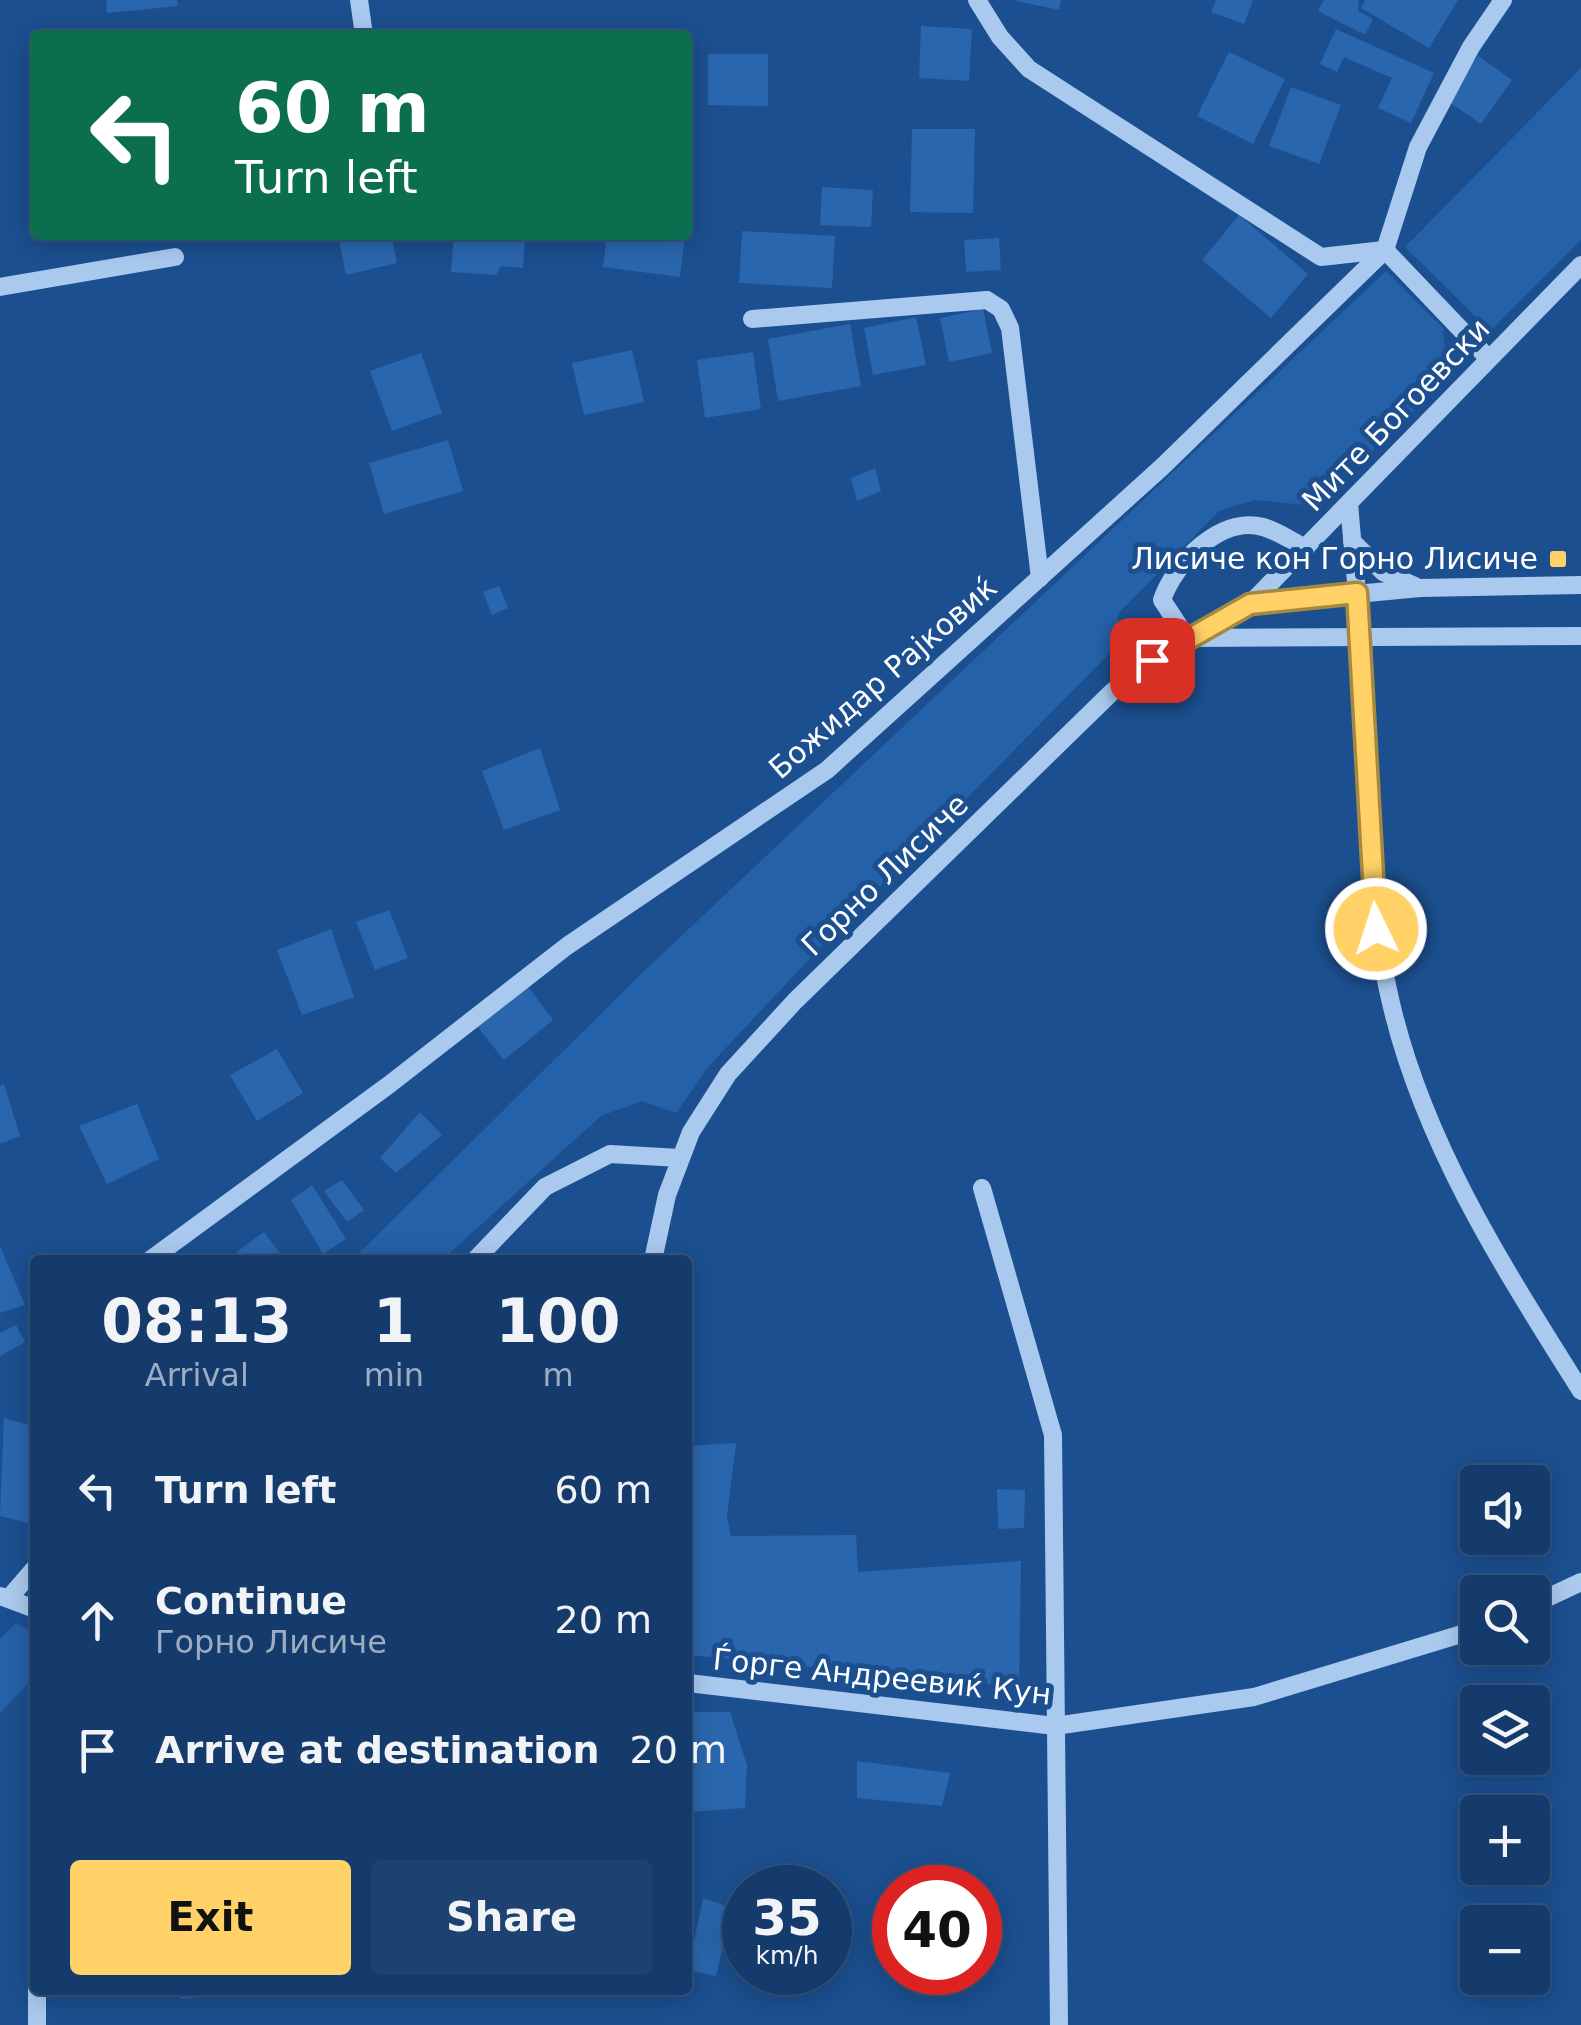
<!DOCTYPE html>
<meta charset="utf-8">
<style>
body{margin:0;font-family:"DejaVu Sans",sans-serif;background:#1d4271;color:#f1f3f6;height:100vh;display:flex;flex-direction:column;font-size:38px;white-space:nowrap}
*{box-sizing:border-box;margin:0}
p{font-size:32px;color:#9dadc1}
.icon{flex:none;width:55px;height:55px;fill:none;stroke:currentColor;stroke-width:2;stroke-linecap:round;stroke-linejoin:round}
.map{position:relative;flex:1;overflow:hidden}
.panel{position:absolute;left:30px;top:1255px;width:662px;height:740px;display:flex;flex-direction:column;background:#143b6b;border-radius:10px;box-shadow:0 5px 25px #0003,0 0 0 2px #33557e}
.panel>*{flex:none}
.top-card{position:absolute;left:30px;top:30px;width:662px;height:210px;border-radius:10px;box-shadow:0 5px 25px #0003,0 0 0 2px #33557e;background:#0b6e4f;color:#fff;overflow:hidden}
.fabs{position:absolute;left:1460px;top:1465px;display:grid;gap:20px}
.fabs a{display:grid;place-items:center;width:90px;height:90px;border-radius:10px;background:#143b6b;box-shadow:0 5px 25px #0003,0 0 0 2px #33557e;font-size:50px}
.speed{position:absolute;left:722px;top:1865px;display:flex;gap:20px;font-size:50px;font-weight:700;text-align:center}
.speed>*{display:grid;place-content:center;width:130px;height:130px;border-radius:50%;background:#143b6b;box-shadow:0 5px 25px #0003,0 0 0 2px #33557e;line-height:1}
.speed small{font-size:25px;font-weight:400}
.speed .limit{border:15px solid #d22;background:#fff;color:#111}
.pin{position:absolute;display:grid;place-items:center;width:85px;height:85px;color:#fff;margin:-42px;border-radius:20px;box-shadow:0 5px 15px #0006}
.me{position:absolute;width:110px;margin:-55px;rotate:356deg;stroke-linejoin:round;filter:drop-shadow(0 0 8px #0008)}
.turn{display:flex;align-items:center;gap:35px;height:210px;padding:0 40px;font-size:45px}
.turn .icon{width:130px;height:130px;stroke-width:2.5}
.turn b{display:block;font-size:70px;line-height:85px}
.eta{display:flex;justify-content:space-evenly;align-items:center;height:170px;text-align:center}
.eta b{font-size:60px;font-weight:800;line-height:70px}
.primary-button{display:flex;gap:20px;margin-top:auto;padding:20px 40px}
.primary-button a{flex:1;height:115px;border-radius:10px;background:#ffd166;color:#111;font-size:40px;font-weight:800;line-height:115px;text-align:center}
.primary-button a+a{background:#1d4271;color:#f1f3f6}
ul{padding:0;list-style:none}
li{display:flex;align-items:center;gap:30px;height:130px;padding:0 40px}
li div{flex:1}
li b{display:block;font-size:38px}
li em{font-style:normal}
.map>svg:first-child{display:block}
.green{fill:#2461a8}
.building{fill:#2a66ad}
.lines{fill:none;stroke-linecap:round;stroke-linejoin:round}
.minor{stroke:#a9c9ee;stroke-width:18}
.route-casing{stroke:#a68842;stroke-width:25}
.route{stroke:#ffd166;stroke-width:18}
.poi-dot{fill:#ffd166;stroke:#1b4f8f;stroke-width:4}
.labels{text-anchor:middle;stroke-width:10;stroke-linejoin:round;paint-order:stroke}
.street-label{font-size:30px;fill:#fff;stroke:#1b4f8f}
.poi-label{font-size:30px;fill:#fff;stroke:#1b4f8f;text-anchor:end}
</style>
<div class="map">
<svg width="1581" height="2025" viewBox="0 0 1581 2025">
<rect width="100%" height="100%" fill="#1b4f8f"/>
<g class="green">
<path d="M1581 68V240L1490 331 1405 247Z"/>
<path d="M1386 271 1443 328 1448 378 1315 506 1255 500 1219 511 1119 613 1112 651 832 935 708 1067 676 1113 642 1101 601 1116 442 1260H352L641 974Z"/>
<path d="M16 1623 35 1634V1676L0 1713V1639Z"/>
</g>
<g class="building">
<path d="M106 0H177L178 6 107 13Z"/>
<path d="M1013 0H1061L1059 10Z"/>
<path d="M1216 0H1253L1244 24 1211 12Z"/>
<path d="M1324 0H1359L1358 11 1373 19 1365 35 1318 11Z"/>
<path d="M1365 0H1458L1429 48 1361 8Z"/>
<path d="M921 26 972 29 969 81 919 78Z"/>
<path d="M1336 29 1434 73 1411 123 1378 108 1392 78 1344 57 1337 72 1320 64Z"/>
<path d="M1229 52 1285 79 1253 144 1197 116Z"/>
<path d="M708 54H768V106L708 105Z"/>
<path d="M1478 56 1512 80 1481 124 1446 100Z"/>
<path d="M1291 87 1341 105 1319 164 1269 146Z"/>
<path d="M912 129H975L973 213 910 212Z"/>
<path d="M688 144H693L694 207 688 208Z"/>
<path d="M822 187 873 190 871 227 820 225Z"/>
<path d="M1239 215 1308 274 1271 318 1202 260Z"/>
<path d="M742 231 835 236 832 288 739 283Z"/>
<path d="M338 235H391L397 263 346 275Z"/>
<path d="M454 235H525L523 268 501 266 496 275 451 272Z"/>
<path d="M607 235H685L680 277 603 267Z"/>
<path d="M999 238 1001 270 966 272 964 240Z"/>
<path d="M983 309 992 353 949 362 940 318Z"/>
<path d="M916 317 926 365 873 375 864 328Z"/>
<path d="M850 324 861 386 778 401 768 339Z"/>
<path d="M632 350 644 402 584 415 572 363Z"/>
<path d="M753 352 761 409 705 418 697 360Z"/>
<path d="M421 353 442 413 392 431 370 371Z"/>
<path d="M448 440 463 491 384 514 369 463Z"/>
<path d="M875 468 881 491 857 501 851 478Z"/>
<path d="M499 586 508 608 492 615 483 592Z"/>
<path d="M540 748 560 810 504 830 482 771Z"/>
<path d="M389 910 408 958 375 970 356 922Z"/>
<path d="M331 929 354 997 302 1015 277 950Z"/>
<path d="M526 984 553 1020 504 1060 476 1025Z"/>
<path d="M277 1049 303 1093 257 1121 230 1075Z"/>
<path d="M4 1084 20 1136 0 1144V1086Z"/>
<path d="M137 1104 159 1159 107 1184 79 1126Z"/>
<path d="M420 1112 442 1135 396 1173 380 1158Z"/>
<path d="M342 1180 364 1210 347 1222 324 1191Z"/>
<path d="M312 1185 346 1239 323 1254 291 1200Z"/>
<path d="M264 1232 285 1260H238L234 1254Z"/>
<path d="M0 1246 25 1305 0 1313Z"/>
<path d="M16 1325 25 1342 0 1356V1333Z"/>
<path d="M4 1418 35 1427V1503L28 1523 0 1516Z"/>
<path d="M736 1443 727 1516 731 1536 856 1535 858 1572 1021 1561 1019 1687 688 1655V1446Z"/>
<path d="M997 1489 1025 1490 1024 1528 998 1529Z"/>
<path d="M688 1712H730L747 1765 745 1808 688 1812Z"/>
<path d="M857 1761 950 1773 942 1806 857 1798Z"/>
<path d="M703 1898 732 1908 716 1976 688 1970Z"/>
<path d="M180 1990H232V1994L181 1999Z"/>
</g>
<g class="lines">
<g class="minor">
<path d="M359 0 364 35"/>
<path d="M977 0 1000 37 1029 69 1321 257 1384 250"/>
<path d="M1385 250 1488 358"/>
<path d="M0 287 175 257"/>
<path d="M752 319 987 300 1001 309 1010 328 1040 578"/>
<path d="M1349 503C1354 564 1361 624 1363 685 1368 792 1366 899 1391 1003 1424 1145 1505 1270 1581 1391"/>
<path d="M1352 541 1383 572 1415 586"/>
<path d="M1250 604 1420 588 1581 585"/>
<path d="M1187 638 1162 600C1174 564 1220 515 1263 527 1278 531 1293 542 1306 548"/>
<path d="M1188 638 1581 636"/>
<path d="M982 1188 1053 1435 1059 2025"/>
<path d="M150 1260 390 1084 567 946 827 770 1162 467 1385 250 1418 147 1471 47 1503 0"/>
<path d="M475 1260 545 1187 610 1154 680 1158"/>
<path d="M653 1260 667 1195 691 1132 728 1074 795 1001 1112 692 1152 660 1250 604 1581 265"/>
<path d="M0 1596 35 1609"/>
<path d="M9 1598 35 1568"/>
<path d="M1532 1605 1581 1582"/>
<path d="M688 1683 1055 1726 1254 1697 1478 1629"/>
<path d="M37 1990V2025"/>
</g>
</g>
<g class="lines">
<g class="route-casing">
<path id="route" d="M1152 660 1250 604 1357 593 1376 929"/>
</g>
<use href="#route" class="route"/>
</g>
<rect class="poi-dot" x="1548" y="549" width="20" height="20" rx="5"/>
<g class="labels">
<g class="street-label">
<text transform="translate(1396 415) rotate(-46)" y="10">Мите Богоевски</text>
<text transform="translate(883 678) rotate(-41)" y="10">Божидар Рајковиќ</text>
<text transform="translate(885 875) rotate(-44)" y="10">Горно Лисиче</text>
<text transform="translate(882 1677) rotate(6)" y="10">Ѓорге Андреевиќ Кун</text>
</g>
<g class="poi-label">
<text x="1538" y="569">Лисиче кон Горно Лисиче</text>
</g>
</g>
</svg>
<div class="fabs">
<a><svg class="icon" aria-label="sound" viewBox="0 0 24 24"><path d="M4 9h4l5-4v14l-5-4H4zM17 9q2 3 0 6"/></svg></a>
<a><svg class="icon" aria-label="search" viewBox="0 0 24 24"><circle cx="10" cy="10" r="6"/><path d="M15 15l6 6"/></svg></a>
<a><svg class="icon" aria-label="layers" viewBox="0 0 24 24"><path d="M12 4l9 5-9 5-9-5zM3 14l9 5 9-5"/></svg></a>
<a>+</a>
<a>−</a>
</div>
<div class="speed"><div>35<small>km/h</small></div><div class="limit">40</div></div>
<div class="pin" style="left:1152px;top:660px;background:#d93025"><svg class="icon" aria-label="arrive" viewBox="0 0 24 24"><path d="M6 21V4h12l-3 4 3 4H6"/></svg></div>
<svg class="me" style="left:1376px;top:929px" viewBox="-20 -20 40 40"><circle r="17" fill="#ffd166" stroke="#fff" stroke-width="3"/><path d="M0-11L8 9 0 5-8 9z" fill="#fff"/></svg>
<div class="top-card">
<div class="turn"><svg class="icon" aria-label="left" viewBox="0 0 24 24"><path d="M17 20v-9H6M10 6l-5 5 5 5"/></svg><div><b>60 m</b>Turn left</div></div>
</div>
<section class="panel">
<div class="eta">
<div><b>08:13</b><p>Arrival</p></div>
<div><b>1</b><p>min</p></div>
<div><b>100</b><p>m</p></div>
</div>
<ul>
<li><svg class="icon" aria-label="left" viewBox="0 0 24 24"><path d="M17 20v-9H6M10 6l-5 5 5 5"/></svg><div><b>Turn left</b></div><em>60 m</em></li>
<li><svg class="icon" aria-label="ahead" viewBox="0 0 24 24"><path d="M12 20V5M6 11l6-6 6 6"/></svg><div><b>Continue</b><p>Горно Лисиче</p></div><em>20 m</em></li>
<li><svg class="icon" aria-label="arrive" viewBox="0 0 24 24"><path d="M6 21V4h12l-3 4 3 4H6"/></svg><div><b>Arrive at destination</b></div><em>20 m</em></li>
</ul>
<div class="primary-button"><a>Exit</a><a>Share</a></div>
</section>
</div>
